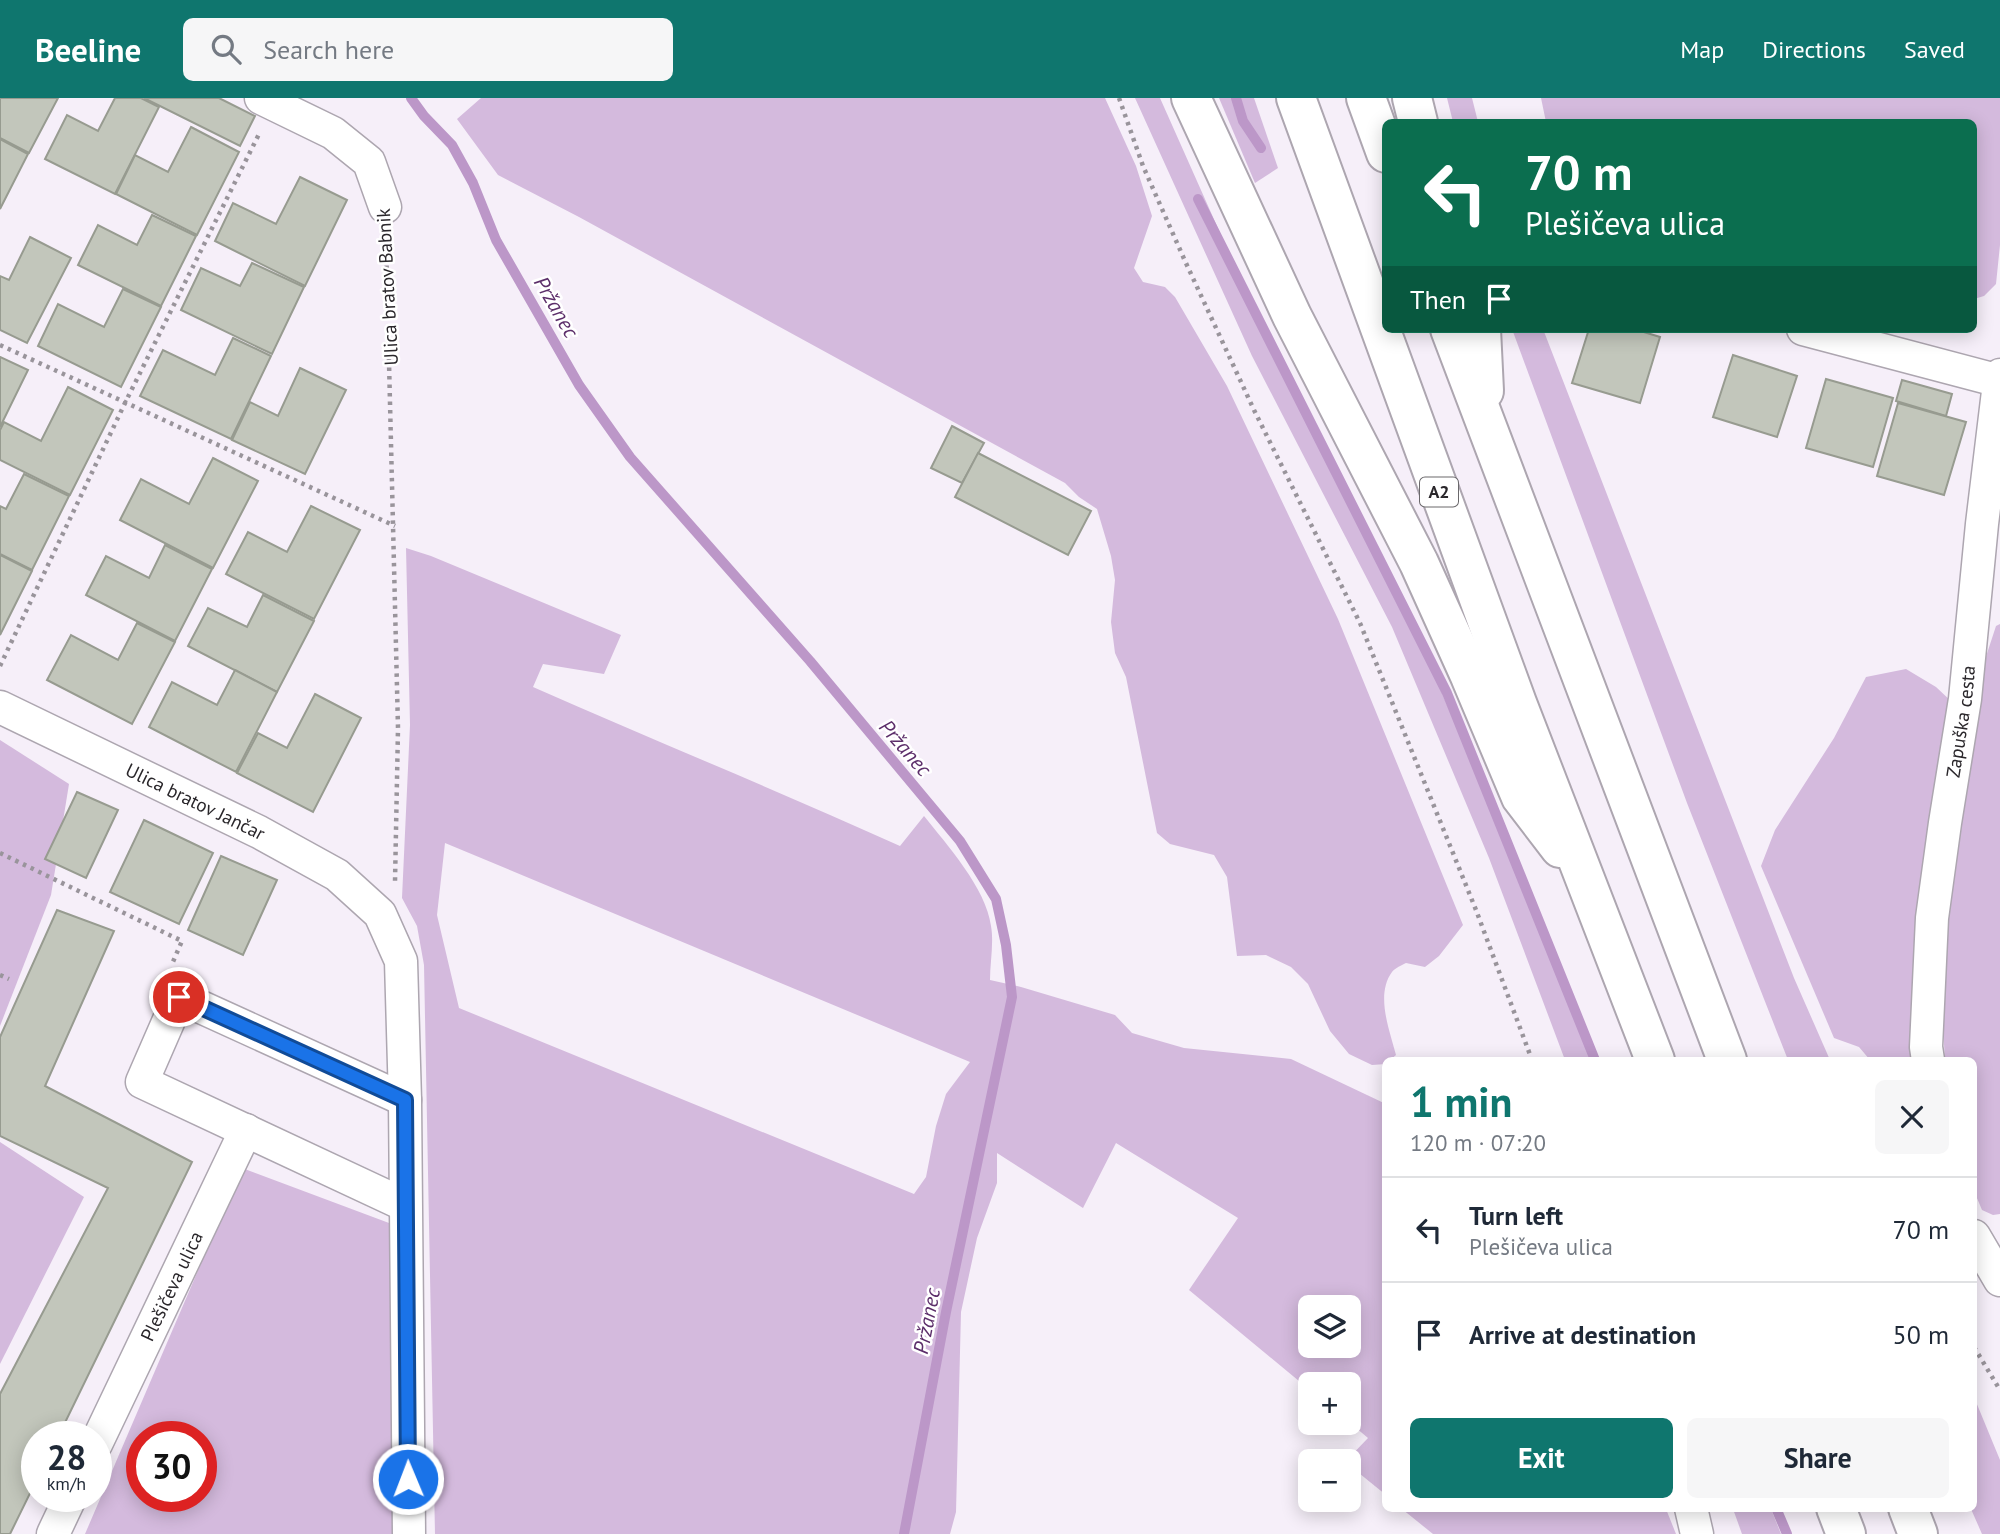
<!DOCTYPE html>
<meta charset="utf-8">
<style>
body{margin:0;font-family:"PT Sans",sans-serif;background:#f6f6f7;color:#1f2937;height:100vh;display:flex;flex-direction:column;font-size:26px;white-space:nowrap}
*{box-sizing:border-box;margin:0}
p{font-size:23px;color:#747a83}
.icon{flex:none;width:38px;height:38px;fill:none;stroke:currentColor;stroke-width:2;stroke-linecap:round;stroke-linejoin:round}
.map{position:relative;flex:1;overflow:hidden}
.drawer{position:absolute;left:1382px;top:959px;width:595px;height:455px;display:flex;flex-direction:column;background:#fff;border-radius:10px;box-shadow:0 4px 18px #0003}
.drawer>*{flex:none}
.top-card{position:absolute;left:1382px;top:21px;width:595px;height:214px;border-radius:10px;box-shadow:0 4px 18px #0003;background:#0b6e4f;color:#fff;overflow:hidden}
.tools{position:absolute;left:1298px;top:1197px;display:grid;gap:14px}
.tools a{display:grid;place-items:center;width:63px;height:63px;border-radius:10px;background:#fff;box-shadow:0 4px 18px #0003;font-size:35px}
.speed{position:absolute;left:21px;top:1323px;display:flex;gap:14px;font-size:35px;font-weight:700;text-align:center}
.speed>*{display:grid;place-content:center;width:91px;height:91px;border-radius:50%;background:#fff;box-shadow:0 4px 18px #0003;line-height:1}
.speed small{font-size:18px;font-weight:400}
.speed .limit{border:10px solid #d22;background:#fff;color:#111}
.pin{position:absolute;display:grid;place-items:center;width:60px;height:60px;color:#fff;margin:-30px;border:4px solid #fff;border-radius:50%;box-shadow:0 2px 7px #0007}
.me{position:absolute;width:77px;margin:-38px;rotate:359deg;stroke-linejoin:round;filter:drop-shadow(0 0 5px #0008)}
.turn{display:flex;align-items:center;gap:24px;height:147px;padding:0 28px;font-size:32px}
.turn .icon{width:91px;height:91px;stroke-width:2.5}
.turn b{display:block;font-size:49px;line-height:60px}
.then{display:flex;align-items:center;height:66px;padding:0 28px;background:#0003;gap:14px;font-size:26px}
.round{display:grid;place-items:center;flex:none;width:74px;height:74px;border-radius:10px;background:#f6f6f7}
.overview{display:flex;align-items:center;justify-content:space-between;height:119px;padding:0 28px}
h1{font-size:42px;font-weight:700;line-height:52px;color:#0f766e}
.button{display:flex;gap:14px;margin-top:auto;padding:14px 28px}
.button a{flex:1;height:80px;border-radius:10px;background:#0f766e;color:#fff;font-size:28px;font-weight:700;line-height:80px;text-align:center}
.button a+a{background:#f6f6f7;color:#1f2937}
ul{padding:0;list-style:none}
li{display:flex;align-items:center;gap:21px;height:105px;padding:0 28px;border-top:2px solid #e0e1e3}
li div{flex:1}
li b{display:block;font-size:26px}
li em{font-style:normal}
header{display:flex;align-items:center;gap:42px;box-sizing:border-box;height:98px;padding:0 35px;background:#0f766e;color:#fff}
header strong{font-size:33px}
nav{display:flex;gap:38px;margin-inline-start:auto;font-size:24px}
.search{width:490px;height:63px;background:#f6f6f7;display:flex;align-items:center;gap:18px;box-sizing:border-box;padding:0 24px;border-radius:10px;color:#747a83;font-size:26px}
.map>svg:first-child{display:block}
.green{fill:#d4badd;fill-rule:evenodd}
.lines{fill:none;stroke-linecap:round;stroke-linejoin:round}
.stream{stroke:#bc97c8;stroke-width:10}
.building{fill:#c2c6bb;stroke:#979b90;stroke-width:2}
.minor-casing{stroke:#ada6b0;stroke-width:35}
.motorway-casing{stroke:#ada6b0;stroke-width:42}
.path{stroke:#99949b;stroke-width:4.5;stroke-dasharray:3.5 5;stroke-linecap:butt}
.minor{stroke:#fff;stroke-width:32}
.motorway{stroke:#fff;stroke-width:38}
.route-casing{stroke:#114b97;stroke-width:18}
.route{stroke:#1a73e8;stroke-width:12}
.labels{text-anchor:middle;stroke-width:5;stroke-linejoin:round;paint-order:stroke}
.shield{fill:#fff;stroke:#6a686b;stroke-width:2}
.shield-label{font-size:18px;font-weight:bold;fill:#2a272b}
.street-label{font-size:19px;fill:#2a272b;stroke:#fff}
.water-label{font-size:21px;font-style:italic;fill:#5c2e6a;stroke:#fff}
</style>
<header>
<strong>Beeline</strong>
<div class="search"><svg class="icon" aria-label="search" viewBox="0 0 24 24"><circle cx="10" cy="10" r="6"/><path d="M15 15l6 6"/></svg>Search here</div>
<nav><a>Map</a><a>Directions</a><a>Saved</a></nav>
</header>
<div class="map">
<svg width="2000" height="1436" viewBox="0 0 2000 1436">
<rect width="100%" height="100%" fill="#f6eff9"/>
<g class="green">
<path d="M481 0H1105L1136 68 1152 118 1134 170 1143 184 1165 189 1175 199 1227 288 1338 521 1463 827 1439 858 1425 869 1406 865C1402 867 1395 870 1392 874 1375 897 1390 933 1396 957L1390 962H1386V966L1372 967 1349 956 1330 933 1308 886 1291 869 1266 857 1237 858 1227 779 1214 757 1170 746 1157 735 1126 579 1115 555 1111 524 1115 482 1111 458 1097 411 1079 399 1065 385 579 119 498 77 457 21Z"/>
<path d="M1135 0H1160L1233 164 1311 326 1407 514 1503 737 1593 962H1565L1489 760 1392 529 1252 258Z"/>
<path d="M1219 0H1254L1278 70 1255 85Z"/>
<path d="M1447 0H1472L1478 24H1453Z"/>
<path d="M1541 0H2000V147L1996 186 1984 198 1974 201V24H1546Z"/>
<path d="M1512 231H1543L1794 880 1830 962H1788L1687 705Z"/>
<path d="M406 450 431 458 621 537 604 576 543 566 533 589C655 643 779 693 900 748L924 718C947 747 986 790 991 828 994 845 990 865 990 882L1021 889 1115 917 1132 935 1184 950 1291 961 1386 1006V1397L1349 1367V1363H1346L1368 1340 1349 1324V1286H1311V1293L1189 1192 1238 1120 1116 1045 1083 1110 997 1055V1085L977 1140 961 1214 956 1414 950 1436H435L424 867 417 828 402 800 410 627ZM445 745 970 964 946 996 936 1028 926 1079 914 1096 459 910 437 817ZM1311 1209H1349V1248H1311Z"/>
<path d="M2000 526V1116L1993 1117 1982 1112 1974 1093V962H1945L1942 914 1947 784 1978 583 1996 528Z"/>
<path d="M1906 571 1936 589 1952 604 1913 962H1870L1859 949 1834 940 1761 768 1775 732 1834 640 1866 579Z"/>
<path d="M0 642 69 686 51 797 0 928Z"/>
<path d="M0 1044 84 1099 0 1266Z"/>
<path d="M242 1070 389 1125 395 1436H85ZM142 1339H201V1398H142Z"/>
<path d="M1974 1299 2000 1362V1436H1982L1971 1411 1974 1410Z"/>
<path d="M1402 1411H1666L1676 1436H1433Z"/>
<path d="M1733 1411H1771L1781 1436H1742Z"/>
</g>
<g class="lines">
<g class="stream">
<path d="M411 0 424 18 452 47 473 85 496 142 579 287 630 359 810 563 960 743 996 801 1006 847 1012 899 946 1214 904 1436"/>
<path d="M1236 0 1243 23 1261 50"/>
<path d="M1198 101 1447 595 1595 962"/>
<path d="M1776 1410 1787 1436"/>
</g>
</g>
<g class="building">
<path d="M0 0H58L29 55 0 40Z"/>
<path d="M115 0H141L159 9 115 96 45 61 67 17 98 33Z"/>
<path d="M144 0H219L255 18 240 48Z"/>
<path d="M191 29 239 54 197 137 116 96 135 57 168 74Z"/>
<path d="M0 41 28 56 0 111Z"/>
<path d="M300 79 347 102 305 188 215 143 233 105 276 126Z"/>
<path d="M152 117 196 138 161 208 78 167 98 127 137 147Z"/>
<path d="M30 139 71 160 27 245 0 232V178L9 182Z"/>
<path d="M252 165 304 189 272 256 181 212 201 170 240 188Z"/>
<path d="M123 191 161 209 121 289 38 248 58 206 104 229Z"/>
<path d="M1589 231H1634L1660 239 1640 305 1572 285Z"/>
<path d="M233 240 271 258 231 341 140 298 163 252 215 277Z"/>
<path d="M1733 257 1797 278 1777 339 1713 319Z"/>
<path d="M0 259 28 272 0 329Z"/>
<path d="M300 270 346 292 305 376 232 342 250 304 278 318Z"/>
<path d="M1826 281 1893 300 1873 369 1806 350Z"/>
<path d="M1902 282 1952 296 1946 318 1896 303Z"/>
<path d="M68 289 113 312 70 397 0 362V332L4 324 41 343Z"/>
<path d="M1898 305 1966 324 1944 397 1877 378Z"/>
<path d="M952 328 984 345 962 385 931 370Z"/>
<path d="M978 355 1091 413 1068 457 955 399Z"/>
<path d="M213 360 258 383 213 470 120 422 141 381 189 406Z"/>
<path d="M24 376 69 398 32 472 0 456V408L6 411Z"/>
<path d="M311 408 360 432 314 521 226 476 248 434 287 454Z"/>
<path d="M165 447 212 471 175 543 86 497 106 458 149 480Z"/>
<path d="M0 457 32 473 0 537Z"/>
<path d="M263 497 314 523 277 594 188 548 208 510 247 529Z"/>
<path d="M137 525 175 544 132 626 47 582 71 537 118 562Z"/>
<path d="M235 572 277 594 236 674 149 629 172 584 217 607Z"/>
<path d="M315 596 361 620 313 714 237 675 258 635 287 650Z"/>
<path d="M77 694 118 712 86 780 45 761Z"/>
<path d="M144 722 213 755 179 826 110 794Z"/>
<path d="M221 758 277 782 243 857 188 832Z"/>
<path d="M57 812 114 833 45 988 192 1064 58 1339H37V1381L10 1436H0V1296L108 1090 0 1038V939Z"/>
</g>
<g class="lines">
<g class="minor-casing">
<g id="minor">
<path d="M261 0 333 35 369 64 385 109"/>
<path d="M1803 231 2000 283"/>
<path id="s1" d="M0 609 259 734 337 777 380 816 401 863 405 1002 409 1436"/>
<path id="s2" d="M1928 962 1926 949 1932 820 1945 725 1965 601 1982 426 2000 277"/>
<path d="M405 1107 142 984 179 899 405 1002"/>
<path d="M1974 1138 2000 1182"/>
<path id="s3" d="M96 1346 246 1032"/>
<path d="M1691 1410 1697 1436"/>
<path d="M53 1436 71 1398"/>
</g>
</g>
<g class="motorway-casing">
<g id="motorway">
<path d="M1191 0 1292 218 1419 465 1470 578 1521 699 1560 750"/>
<path d="M1296 0 1517 605 1655 962"/>
<path d="M1366 0 1386 55"/>
<path d="M1412 0 1418 24"/>
<path d="M1450 231 1727 962"/>
<path d="M1481 231 1484 293"/>
<path d="M1836 1410 1846 1436"/>
<path d="M1908 1410 1918 1436"/>
</g>
</g>
<g class="path">
<path d="M1119 0 1143 68 1185 163 1254 312 1360 525 1476 812 1532 962"/>
<path d="M386 142 398 630 395 784"/>
<path d="M0 247 395 428"/>
<path d="M0 568 125 305 260 34"/>
<path d="M0 755 182 843 172 866"/>
<path d="M0 877 9 881"/>
<path d="M1974 1249 2000 1292"/>
</g>
<use href="#minor" class="minor"/>
<use href="#motorway" class="motorway"/>
</g>
<g class="lines">
<g class="route-casing">
<path id="route" d="M179 899 405 1002 408 1381"/>
</g>
<use href="#route" class="route"/>
</g>
<g class="labels">
<rect class="shield" x="1420" y="379.5" width="38" height="29" rx="5"/>
<g class="shield-label">
<text x="1439" y="400">A2</text>
</g>
<g class="street-label">
<text transform="translate(387 189) rotate(-93)" y="7">Ulica bratov Babnik</text>
<text dy="7" stroke="none"><textPath href="#s2" startOffset="341">Zapuška cesta</textPath></text>
<text dy="7" stroke="none"><textPath href="#s1" startOffset="217">Ulica bratov Jančar</textPath></text>
<text dy="7" stroke="none"><textPath href="#s3" startOffset="175">Plešičeva ulica</textPath></text>
</g>
<g class="water-label">
<text transform="translate(556 209) rotate(60)" y="7">Pržanec</text>
<text transform="translate(905 650) rotate(49)" y="7">Pržanec</text>
<text transform="translate(927 1223) rotate(-79)" y="7">Pržanec</text>
</g>
</g>
</svg>
<div class="tools">
<a><svg class="icon" aria-label="layers" viewBox="0 0 24 24"><path d="M12 4l9 5-9 5-9-5zM3 14l9 5 9-5"/></svg></a>
<a>+</a>
<a>−</a>
</div>
<div class="speed"><div>28<small>km/h</small></div><div class="limit">30</div></div>
<div class="pin" style="left:179px;top:899px;background:#d93025"><svg class="icon" aria-label="arrive" viewBox="0 0 24 24"><path d="M6 21V4h12l-3 4 3 4H6"/></svg></div>
<svg class="me" style="left:408px;top:1381px" viewBox="-20 -20 40 40"><circle r="17" fill="#1a73e8" stroke="#fff" stroke-width="3"/><path d="M0-11L8 9 0 5-8 9z" fill="#fff"/></svg>
<div class="top-card">
<div class="turn"><svg class="icon" aria-label="left" viewBox="0 0 24 24"><path d="M17 20v-9H6M10 6l-5 5 5 5"/></svg><div><b>70 m</b>Plešičeva ulica</div></div>
<div class="then">Then<svg class="icon" aria-label="arrive" viewBox="0 0 24 24"><path d="M6 21V4h12l-3 4 3 4H6"/></svg></div>
</div>
<section class="drawer">
<div class="overview"><div><h1>1 min</h1><p>120 m · 07:20</p></div><a class="round"><svg class="icon" aria-label="close" viewBox="0 0 24 24"><path d="M6 6l12 12M18 6L6 18"/></svg></a></div>
<ul>
<li><svg class="icon" aria-label="left" viewBox="0 0 24 24"><path d="M17 20v-9H6M10 6l-5 5 5 5"/></svg><div><b>Turn left</b><p>Plešičeva ulica</p></div><em>70 m</em></li>
<li><svg class="icon" aria-label="arrive" viewBox="0 0 24 24"><path d="M6 21V4h12l-3 4 3 4H6"/></svg><div><b>Arrive at destination</b></div><em>50 m</em></li>
</ul>
<div class="button"><a>Exit</a><a>Share</a></div>
</section>
</div>
